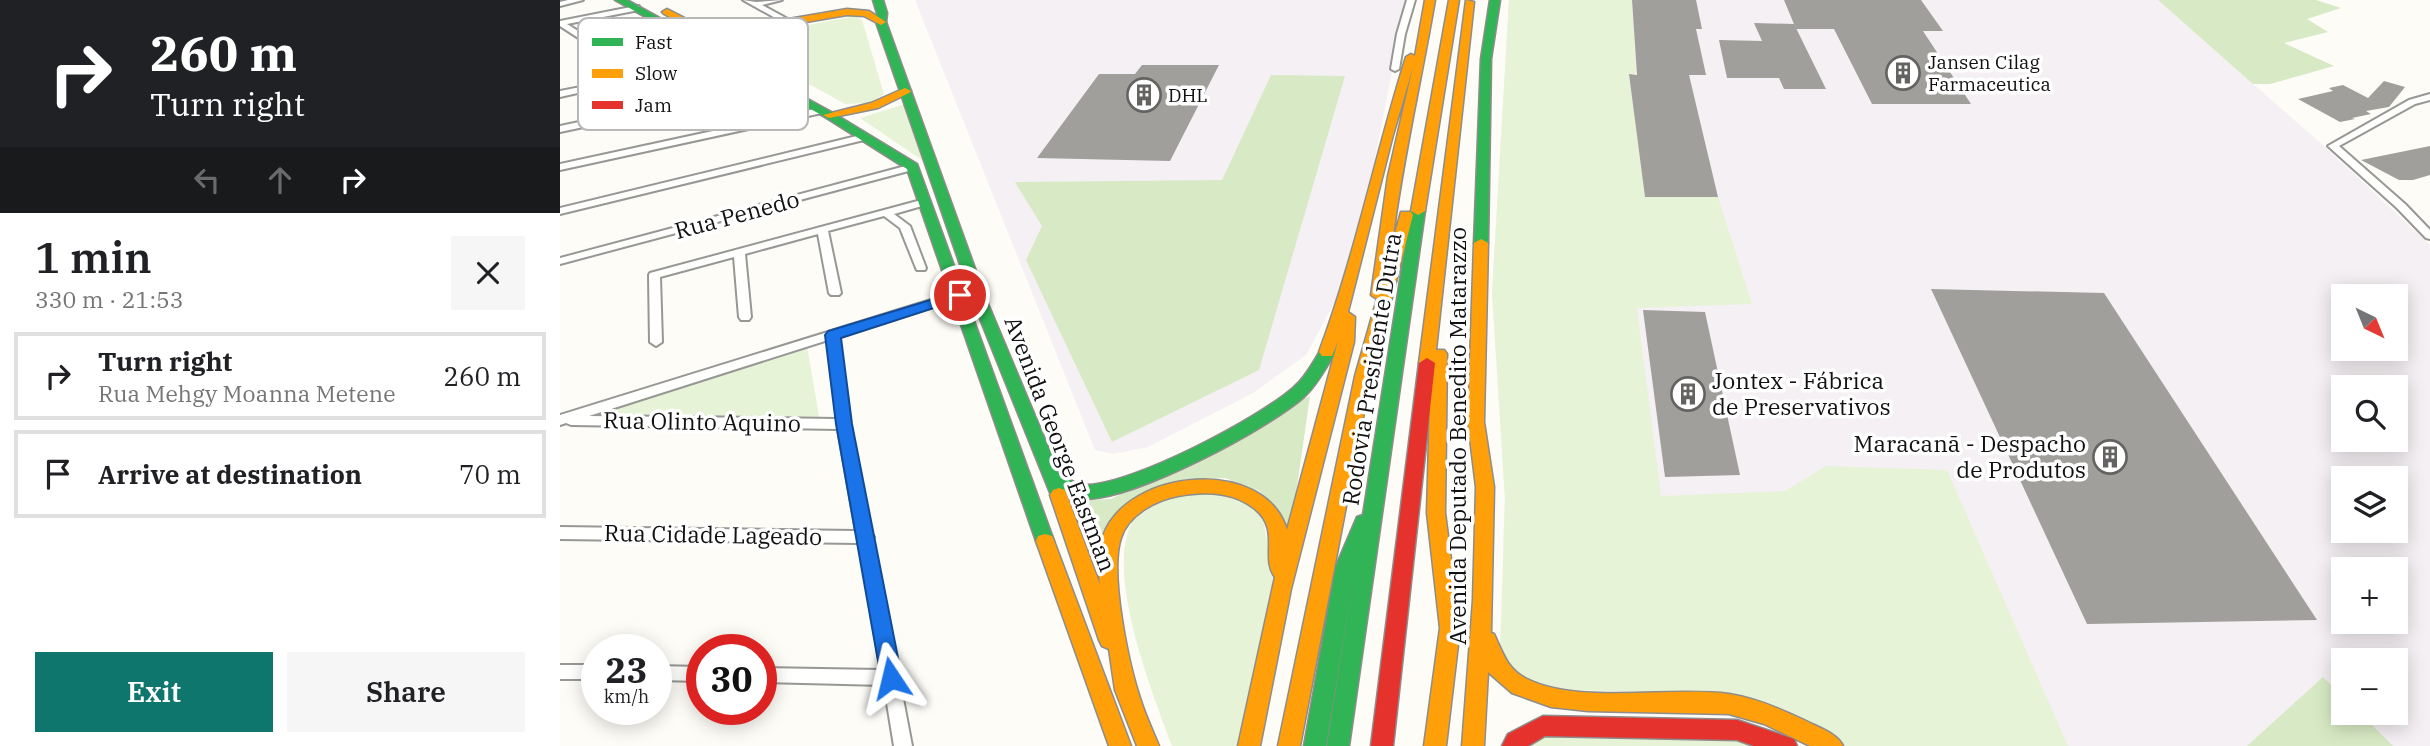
<!DOCTYPE html>
<meta charset="utf-8">
<style>
body{margin:0;font-family:"IBM Plex Serif",serif;background:#f6f6f6;color:#202124;height:100vh;display:flex;flex-direction:column;font-size:26px;white-space:nowrap}
*{box-sizing:border-box;margin:0}
p{font-size:23px;color:#757577}
.icon{flex:none;width:38px;height:38px;fill:none;stroke:currentColor;stroke-width:2;stroke-linecap:round;stroke-linejoin:round}
.map{position:relative;flex:1;overflow:hidden}
.details{display:flex;flex-direction:column;background:#fff;width:560px}
.details>*{flex:none}
.banner{background:#202124;color:#fff;overflow:hidden}
.needle{width:46px;rotate:137deg}
.tools{position:absolute;left:1771px;top:284px;display:grid;gap:14px}
.tools a{display:grid;place-items:center;width:77px;height:77px;border-radius:0px;background:#fff;box-shadow:0 4px 18px #0003;font-size:35px}
.speed{position:absolute;left:21px;top:634px;display:flex;gap:14px;font-size:35px;font-weight:700;text-align:center}
.speed>*{display:grid;place-content:center;width:91px;height:91px;border-radius:50%;background:#fff;box-shadow:0 4px 18px #0003;line-height:1}
.speed small{font-size:18px;font-weight:400}
.speed .limit{border:10px solid #d22;background:#fff;color:#111}
.pin{position:absolute;display:grid;place-items:center;width:60px;height:60px;color:#fff;margin:-30px;border:4px solid #fff;border-radius:50%;box-shadow:0 2px 7px #0007}
.me{position:absolute;width:77px;margin:-38px;rotate:350deg;stroke-linejoin:round;filter:drop-shadow(0 0 5px #0008)}
.turn{display:flex;align-items:center;gap:24px;height:147px;padding:0 35px;font-size:32px}
.turn .icon{width:91px;height:91px;stroke-width:2.5}
.turn b{display:block;font-size:49px;line-height:60px}
.lanes{display:flex;align-items:center;height:66px;padding:0 35px;background:#0003;justify-content:center;gap:35px;direction:ltr}
.lanes .off{opacity:.35}
.round{display:grid;place-items:center;flex:none;width:74px;height:74px;border-radius:0px;background:#f6f6f6}
.summary{display:flex;align-items:center;justify-content:space-between;height:119px;padding:0 35px}
h1{font-size:42px;font-weight:600;line-height:52px}
.action{display:flex;gap:14px;margin-top:auto;padding:14px 35px}
.action a{flex:1;height:80px;border-radius:0px;background:#0f766e;color:#fff;font-size:28px;font-weight:600;line-height:80px;text-align:center}
.action a+a{background:#f6f6f6;color:#202124}
ul{padding:0;list-style:none}
li{display:flex;align-items:center;gap:21px;height:88px;margin:0 14px 10px;padding:0 21px;border:4px solid #e0e0e0;border-radius:0px}
li div{flex:1}
li b{display:block;font-size:26px}
li em{font-style:normal}
main{display:flex;flex:1;min-height:0}
.map>svg:first-child{display:block}
.industrial{fill:#f5f0f3;fill-rule:evenodd}
.green{fill:#e7f3d7}
.forest{fill:#d8eac5}
.building{fill:#a19f9c}
.lines{fill:none;stroke-linecap:round;stroke-linejoin:round}
.street-casing{stroke:#979795;stroke-width:4}
.fast-casing{stroke:#8e8d8b;stroke-width:3}
.slow-casing{stroke:#8e8d8b;stroke-width:3}
.jam-casing{stroke:#8e8d8b;stroke-width:3}
.street{fill:#fffffe;fill-rule:evenodd}
.fast{fill:#30b455;fill-rule:evenodd}
.slow{fill:#ff9f0a;fill-rule:evenodd}
.jam{fill:#e5322d;fill-rule:evenodd}
.route{fill:#1a73e8;stroke:#114b97;stroke-width:2}
.labels{text-anchor:middle;stroke-width:7;stroke-linejoin:round;paint-order:stroke}
.far-poi-label{font-size:19px;fill:#111;stroke:#fff;text-anchor:start}
.street-label{font-size:23px;fill:#111;stroke:#fff}
.poi-label{font-size:23px;fill:#111;stroke:#fff;text-anchor:start}
.key{fill:#fff;stroke:#b8b8b8;stroke-width:2}
.key-label{font-size:19px;fill:#111}
</style>
<main>
<section class="details">
<div class="banner">
<div class="turn"><svg class="icon" aria-label="right" viewBox="0 0 24 24"><path d="M7 20v-9h11M14 6l5 5-5 5"/></svg><div><b>260 m</b>Turn right</div></div>
<div class="lanes"><svg class="icon off" aria-label="left" viewBox="0 0 24 24"><path d="M17 20v-9H6M10 6l-5 5 5 5"/></svg><svg class="icon off" aria-label="ahead" viewBox="0 0 24 24"><path d="M12 20V5M6 11l6-6 6 6"/></svg><svg class="icon" aria-label="right" viewBox="0 0 24 24"><path d="M7 20v-9h11M14 6l5 5-5 5"/></svg></div>
</div>
<div class="summary"><div><h1>1 min</h1><p>330 m · 21:53</p></div><a class="round"><svg class="icon" aria-label="close" viewBox="0 0 24 24"><path d="M6 6l12 12M18 6L6 18"/></svg></a></div>
<ul>
<li><svg class="icon" aria-label="right" viewBox="0 0 24 24"><path d="M7 20v-9h11M14 6l5 5-5 5"/></svg><div><b>Turn right</b><p>Rua Mehgy Moanna Metene</p></div><em>260 m</em></li>
<li><svg class="icon" aria-label="arrive" viewBox="0 0 24 24"><path d="M6 21V4h12l-3 4 3 4H6"/></svg><div><b>Arrive at destination</b></div><em>70 m</em></li>
</ul>
<div class="action"><a>Exit</a><a>Share</a></div>
</section>
<div class="map">
<svg width="1870" height="746" viewBox="0 0 1870 746">
<rect width="100%" height="100%" fill="#fdfcf7"/>
<g class="industrial">
<path d="M355 0H846L810 184 785 283 746 355 693 393 588 447 553 454 535 450Z"/>
<path d="M949 0H1598L1765 147 1870 245V746H1283L1276 739 1224 709 1165 693 943 548 945 499 932 293ZM1783 296H1836V348H1783ZM1783 387H1836V439H1783ZM1783 478H1836V530H1783ZM1783 569H1836V621H1783ZM1783 660H1836V712H1783Z"/>
</g>
<g class="green">
<path d="M949 0H1072L1076 73 1069 75 1085 196 1158 197 1192 304 1077 308 1101 496 1225 491 1266 466 1387 470 1508 746H1283L1276 739 1224 709 1165 693 1000 690 959 675 940 652 945 499 932 293Z"/>
<path d="M295 16 302 20 324 94 309 103 285 104 178 45 195 35Z"/>
<path d="M345 104V108L362 160 300 118Z"/>
<path d="M247 346 260 422 26 415Z"/>
<path d="M631 492 668 494 688 503 703 518 714 581 682 746H612C593 694 539 561 577 515 589 501 615 497 631 492Z"/>
<path d="M986 734 1176 738 1201 746H965Z"/>
</g>
<g class="forest">
<path d="M1598 0H1756L1781 8 1747 19 1768 32 1724 43 1774 66 1710 84H1693Z"/>
<path d="M711 75 785 76 699 370 552 442 466 260 482 226 455 182 662 180Z"/>
<path d="M750 396 730 535 719 510 699 491 665 478 621 480 554 514 528 563 506 501 551 499Z"/>
<path d="M1763 677 1783 697V712H1799L1833 746H1687Z"/>
</g>
<g class="building">
<path d="M1072 0H1136L1142 29H1136L1146 75H1129L1158 197H1085L1069 74 1077 75Z"/>
<path d="M1224 0H1361L1383 31H1363L1411 104H1312L1274 29H1236Z"/>
<path d="M1194 23 1234 24 1266 89H1224L1219 78H1167L1159 40 1202 41Z"/>
<path d="M582 65H659L610 161 477 158 539 74H575Z"/>
<path d="M1824 81 1845 87 1829 107 1806 111 1811 114 1792 118 1795 119 1780 122 1738 99 1773 91 1769 88 1783 85 1808 98Z"/>
<path d="M1870 146V175L1853 180H1839L1801 160Z"/>
<path d="M1371 289 1544 293 1757 620 1527 624Z"/>
<path d="M1083 310 1145 312 1180 475 1105 477Z"/>
</g>
<g class="lines">
<g class="street-casing">
<g id="street">
<path d="M8 0H23L0 6V2Z"/>
<path d="M183 0 196 2 222 0 202 5 235 23 228 25Z"/>
<path d="M847 0H855L845 34 839 69 835 71 831 69 837 34Z"/>
<path d="M76 6H79V10L7 24 86 74 169 58 173 60 169 62 44 88 42 117 212 81 216 84 212 87 0 132V126L33 119 35 89 0 97V91L77 76 0 26V21Z"/>
<path d="M1870 94V100L1855 104 1779 146 1845 204 1870 230V239L1866 238 1837 208 1768 146 1849 100Z"/>
<path d="M259 108 262 109V113L0 170V164Z"/>
<path d="M305 134 310 137 308 139 0 214V208Z"/>
<path d="M353 164 356 165V169L0 264V258Z"/>
<path d="M365 199 369 200V204L334 214 350 226 366 268 365 270H357L356 268 340 228 324 216 268 231 281 293 279 295H271L269 293 258 234 185 254 191 317 189 320H181L179 317 174 257 100 277 102 342 96 346 90 342 89 275 90 273Z"/>
<path d="M400 291 406 295 404 297 279 337 290 424 311 533 314 537 313 540 352 746H334L324 685 201 682V668L321 670 299 543 0 539V527L296 531 278 429 11 425 6 423 0 425V415ZM268 340 277 419 29 416Z"/>
<rect x="0" y="665" width="37" height="14"/>
<path d="M96 666 142 667V681L96 680Z"/>
</g>
</g>
<g class="fast-casing">
<g id="fast">
<path d="M55 0H67L273 113 357 164 494 541 492 546 485 548 478 546 476 541 347 169 265 117Z"/>
<path d="M313 0H323L327 13 326 22 426 299 499 473C508 479 517 485 528 485 575 483 698 419 734 387 746 377 753 362 762 348H772L775 352 772 358C764 371 756 386 744 397 704 431 581 496 528 499 521 499 514 496 508 494L505 500 499 502 493 500 412 299 316 22 317 13Z"/>
<path d="M930 0H940L931 59 928 243 921 247 914 243 921 59Z"/>
<path d="M858 207 865 211 789 746H767L796 562 766 746H744L776 566 797 517 803 515 851 211Z"/>
</g>
</g>
<g class="slow-casing">
<g id="slow">
<path d="M865 0H875C861 82 842 162 832 244L841 212H851L853 215 808 392 740 746H718L795 376 817 299 811 295 828 176 853 67 833 135 788 312 795 317 794 342 731 589 700 746H678L715 577C700 558 721 530 695 509 673 491 644 491 618 496 596 500 568 515 561 538 549 573 569 666 581 701 586 717 593 731 599 746H577L555 690 549 649 542 646 539 640 490 495 493 490 499 488 505 490 540 585C538 569 537 551 543 536 567 468 705 456 727 530L778 341 772 356H762L759 352C795 256 815 155 846 57L851 54 855 56Z"/>
<path d="M889 0H899L865 211 858 215 851 211Z"/>
<path d="M906 0 914 2 876 350H884L887 354 885 513 900 628 886 746H864L880 628 867 513 871 367H861L859 363Z"/>
<path d="M107 9 152 32 287 9 309 11 326 22 321 25 304 16 287 15 151 38 104 14 102 12Z"/>
<path d="M345 88 351 91 349 93 318 108 269 118 263 115 311 103Z"/>
<path d="M921 239 928 243 924 422 934 487 931 633 934 634C943 653 947 669 967 679 1020 705 1110 686 1169 694 1195 698 1221 709 1244 720 1257 727 1277 733 1283 746H1250L1204 724 1169 714 1028 711 991 707 952 693 928 672 924 746H902L913 600 916 487 908 422 914 243Z"/>
<path d="M485 534 492 536 494 541 571 746H549L476 541 478 536Z"/>
</g>
</g>
<g class="jam-casing">
<g id="jam">
<path d="M867 358 875 363 833 746H811L859 363Z"/>
<path d="M983 716 1177 720 1234 739 1237 746H1194L1177 740 985 736 968 746H942L948 734Z"/>
</g>
</g>
<use href="#street" class="street"/>
<use href="#fast" class="fast"/>
<use href="#slow" class="slow"/>
<use href="#jam" class="jam"/>
</g>
<path class="route" d="M400 291 405 292 407 295 405 298 281 338 292 424 342 678 339 684 331 687 324 684 321 678 276 424 265 335 268 331Z"/>
<defs>
<g id="building-ring" transform="scale(1.75)"><circle r="9.5" fill="#fff" stroke="#646362" stroke-width="1.5"/><path d="M-4-6H4V6H1V3H-1V6H-4ZM-2.5-4.3h1.7v1.8h-1.7ZM.8-4.3h1.7v1.8H.8ZM-2.5-1h1.7V.8h-1.7ZM.8-1h1.7V.8H.8Z" fill="#646362"/></g>
</defs>
<g fill-rule="evenodd">
<use href="#building-ring" x="1343" y="73"/>
<use href="#building-ring" x="584" y="95"/>
<use href="#building-ring" x="1128" y="394"/>
<use href="#building-ring" x="1550" y="457"/>
</g>
<g class="labels">
<g class="far-poi-label">
<text x="1368" y="69">Jansen Cilag<tspan x="1368" dy="22">Farmaceutica</tspan></text>
<text x="608" y="102">DHL</text>
</g>
<g class="street-label">
<text transform="translate(177 215) rotate(-15)" y="8">Rua Penedo</text>
<text transform="translate(812 369) rotate(-81)" y="8">Rodovia Presidente Dutra</text>
<text transform="translate(142 422) rotate(1)" y="8">Rua Olinto Aquino</text>
<text transform="translate(898 436) rotate(-90)" y="8">Avenida Deputado Benedito Matarazzo</text>
<text transform="translate(500 444) rotate(69)" y="8">Avenida George Eastman</text>
<text transform="translate(153 535) rotate(1)" y="8">Rua Cidade Lageado</text>
</g>
<g class="poi-label">
<text x="1152" y="389">Jontex - Fábrica<tspan x="1152" dy="26">de Preservativos</tspan></text>
<text x="1526" y="452" text-anchor="end">Maracanã - Despacho<tspan x="1526" dy="26">de Produtos</tspan></text>
</g>
</g>
<rect x="18" y="18" width="230" height="112" rx="10" class="key"/>
<rect x="32" y="38" width="31" height="8" fill="#30b455"/>
<rect x="32" y="69" width="31" height="9" fill="#ff9f0a"/>
<rect x="32" y="101" width="31" height="8" fill="#e5322d"/>
<g class="key-label">
<text x="75" y="49">Fast</text>
<text x="75" y="80">Slow</text>
<text x="75" y="112">Jam</text>
</g>
</svg>
<div class="tools">
<a><svg class="needle" viewBox="-14 -14 28 28"><path d="M0-13l5 13h-10z" fill="#e53935"/><path d="M0 13l5-13h-10z" fill="#757577"/></svg></a>
<a><svg class="icon" aria-label="search" viewBox="0 0 24 24"><circle cx="10" cy="10" r="6"/><path d="M15 15l6 6"/></svg></a>
<a><svg class="icon" aria-label="layers" viewBox="0 0 24 24"><path d="M12 4l9 5-9 5-9-5zM3 14l9 5 9-5"/></svg></a>
<a>+</a>
<a>−</a>
</div>
<div class="speed"><div>23<small>km/h</small></div><div class="limit">30</div></div>
<div class="pin" style="left:400px;top:295px;background:#d93025"><svg class="icon" aria-label="arrive" viewBox="0 0 24 24"><path d="M6 21V4h12l-3 4 3 4H6"/></svg></div>
<svg class="me" style="left:331px;top:678px" viewBox="-20 -20 40 40"><path d="M0-17L14 15 0 8-14 15z" fill="#1a73e8" stroke="#fff" stroke-width="4"/></svg>
</div>
</main>
